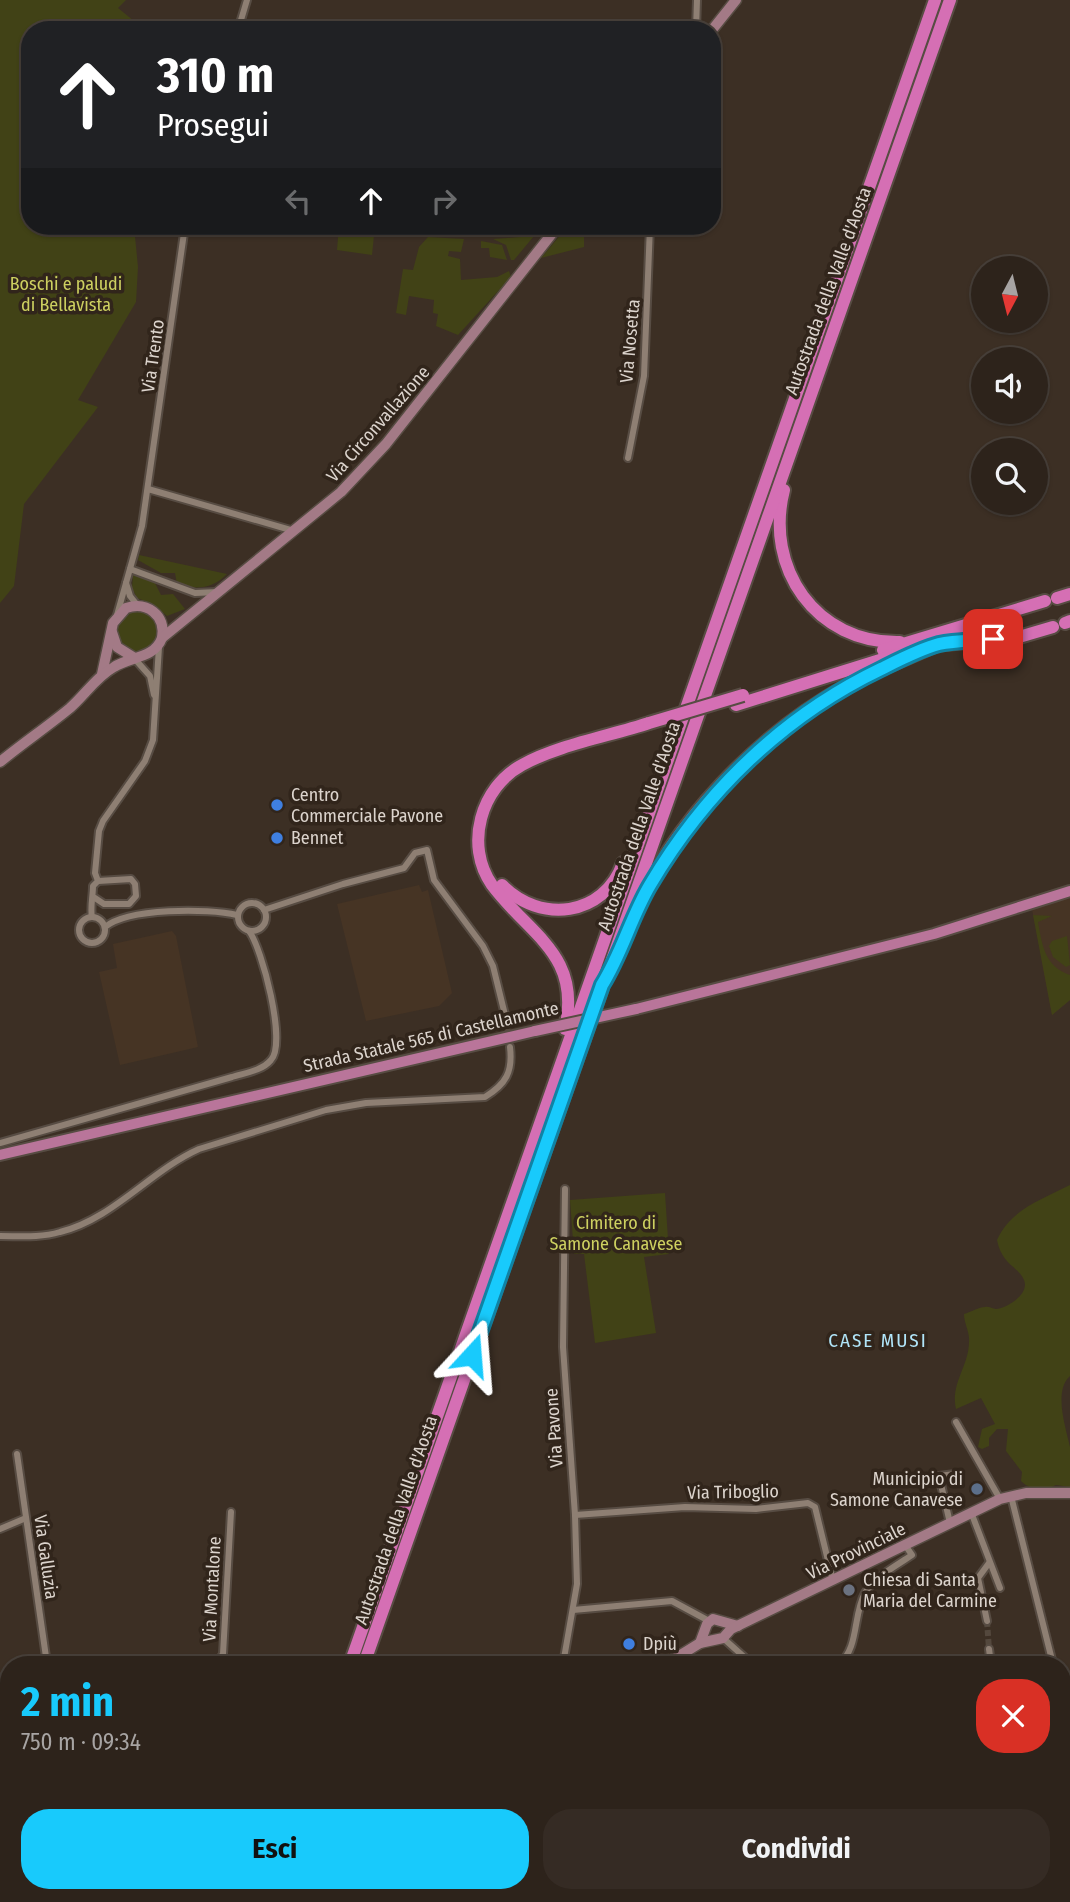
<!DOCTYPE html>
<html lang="it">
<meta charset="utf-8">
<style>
body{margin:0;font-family:"Fira Sans Condensed",sans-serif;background:#352b24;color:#f1f3f6;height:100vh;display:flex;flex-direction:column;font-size:26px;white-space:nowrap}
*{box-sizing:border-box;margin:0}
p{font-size:23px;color:#a7a4a3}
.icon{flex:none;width:38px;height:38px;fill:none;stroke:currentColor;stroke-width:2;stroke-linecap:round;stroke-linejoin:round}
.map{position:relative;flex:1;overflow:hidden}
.side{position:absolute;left:0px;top:1656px;width:1071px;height:247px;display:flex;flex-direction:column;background:#2d231b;border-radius:28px 28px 0 0;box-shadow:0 2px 5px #0004,0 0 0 2px #48403a}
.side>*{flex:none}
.hud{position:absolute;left:21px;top:21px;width:700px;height:214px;border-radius:28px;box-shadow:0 2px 5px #0004,0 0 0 2px #48403a;background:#202124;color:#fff;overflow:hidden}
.needle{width:46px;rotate:187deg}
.controls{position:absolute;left:971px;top:256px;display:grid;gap:14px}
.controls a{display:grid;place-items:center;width:77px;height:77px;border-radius:50%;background:#2d231b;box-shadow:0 2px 5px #0004,0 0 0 2px #48403a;font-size:35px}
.pin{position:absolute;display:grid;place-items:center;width:60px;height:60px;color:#fff;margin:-30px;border-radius:14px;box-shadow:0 4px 10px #0006}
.me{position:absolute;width:77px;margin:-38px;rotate:19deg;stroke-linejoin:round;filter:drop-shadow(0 0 5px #0008)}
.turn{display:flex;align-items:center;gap:24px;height:147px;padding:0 21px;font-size:32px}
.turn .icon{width:91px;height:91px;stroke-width:2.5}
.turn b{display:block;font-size:49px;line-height:60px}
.lanes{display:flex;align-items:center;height:66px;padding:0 21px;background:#0003;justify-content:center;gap:35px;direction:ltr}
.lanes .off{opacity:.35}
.round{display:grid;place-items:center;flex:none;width:74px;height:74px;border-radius:28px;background:#352b24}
.overview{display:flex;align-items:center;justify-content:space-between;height:119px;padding:0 21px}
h1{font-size:42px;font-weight:700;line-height:52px;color:#18cafc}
.button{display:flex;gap:14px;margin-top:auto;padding:14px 21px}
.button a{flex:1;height:80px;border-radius:28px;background:#18cafc;color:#111;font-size:28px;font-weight:700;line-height:80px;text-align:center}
.button a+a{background:#352b24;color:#f1f3f6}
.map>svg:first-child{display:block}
.built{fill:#463424}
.green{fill:#414216}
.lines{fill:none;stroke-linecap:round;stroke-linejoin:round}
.minor-tunnel{stroke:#54483d;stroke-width:6;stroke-dasharray:6 3;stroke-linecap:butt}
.minor-casing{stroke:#574c43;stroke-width:10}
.secondary-casing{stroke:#574c43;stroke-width:13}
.primary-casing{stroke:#574c43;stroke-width:14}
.motorway-casing{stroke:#574c43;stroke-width:16}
.minor{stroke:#8e7f73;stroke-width:6}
.secondary{stroke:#a37a86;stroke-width:10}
.primary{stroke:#b9759a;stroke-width:10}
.motorway{stroke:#d56fb4;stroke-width:12}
.primary-bridge-casing{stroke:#574c43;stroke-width:14;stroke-linecap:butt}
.motorway-bridge-casing{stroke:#574c43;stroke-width:16;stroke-linecap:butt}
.primary-bridge{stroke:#b9759a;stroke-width:10}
.motorway-bridge{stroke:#d56fb4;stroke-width:12}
.route-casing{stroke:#1083a4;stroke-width:18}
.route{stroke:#18cafc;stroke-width:12}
.shop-dot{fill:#3f7fe0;stroke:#31251b;stroke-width:2.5}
.service-dot{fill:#5c6f8a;stroke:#31251b;stroke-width:2.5}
.worship-dot{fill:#6b7280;stroke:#31251b;stroke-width:2.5}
.labels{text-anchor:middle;stroke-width:7;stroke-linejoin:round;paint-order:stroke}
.park-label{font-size:18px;fill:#cdd060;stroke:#31251b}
.street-label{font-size:18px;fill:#dcd4cd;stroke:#31251b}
.poi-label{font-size:18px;fill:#dcd4cd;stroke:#31251b;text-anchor:start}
.neighbourhood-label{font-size:19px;letter-spacing:2px;fill:#b1e5f9;stroke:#31251b}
</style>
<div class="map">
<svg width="1070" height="1902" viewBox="0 0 1070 1902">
<rect width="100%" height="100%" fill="#3c2f24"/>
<g class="built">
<path d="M419 885 422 892 428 890 452 993 439 1006 366 1021 337 904Z"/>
<path d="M1070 897V1000L1052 1015 1032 909Z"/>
<path d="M172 931 176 936 198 1047 120 1065 99 972 117 968 113 944Z"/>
</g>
<g class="green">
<path d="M0 0H126L118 8 145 30H30V226H134L138 267 136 302 78 400 98 407 24 504 14 586 0 603Z"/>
<path d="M339 226H375L372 255 337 250Z"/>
<path d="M568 226H584V247L541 258Z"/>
<path d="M534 236 514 260H511L506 245 493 239Z"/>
<path d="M428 237 464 239 461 252 449 251 448 256 460 259 461 280 497 277 509 271 511 277 458 335 436 326 438 314 433 313 434 300 409 296 406 315 396 313 403 269 413 270 419 247Z"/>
<path d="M481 241 502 245 507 260 490 257 489 248H481Z"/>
<path d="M139 555 227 574C212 589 197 590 177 584L175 573H161L138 560Z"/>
<path d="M133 575 155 583 161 595 173 594 185 609 167 616 153 604 137 598 132 588Z"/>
<circle cx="137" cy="631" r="21"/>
<path d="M1033 915 1052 916 1038 922C1042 945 1045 967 1070 975V1000L1052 1015Z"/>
<path d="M1067 936 1070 965 1066 967 1053 957 1049 946 1052 941Z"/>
<path d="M1070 1185V1376C1053 1391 1066 1428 1070 1447 1070 1460 1070 1475 1070 1487L1056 1485C1045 1491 1031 1491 1021 1481L1022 1472 1006 1451 1008 1429H997L989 1438V1446L982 1449 978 1447 982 1429 995 1424 981 1398 956 1409C950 1384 969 1366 969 1342 970 1332 964 1324 964 1314 971 1312 979 1307 985 1307 989 1306 992 1309 996 1309 1007 1308 1030 1294 1024 1280 1018 1266 1002 1265 997 1240 1011 1209 1041 1200 1070 1185Z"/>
<path d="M665 1193 669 1254 644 1257 656 1333 595 1343 584 1254H574L570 1200Z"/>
<path d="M1070 1806V1875L1062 1879V1810Z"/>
<path d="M829 1894H967L962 1902H826Z"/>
</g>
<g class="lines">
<g class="minor-tunnel">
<path d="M506 1019 510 1047"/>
<path d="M987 1621 989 1649"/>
</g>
<g class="minor-casing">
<g id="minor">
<path d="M238 30 247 0"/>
<path d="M696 30 697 0"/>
<path d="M628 458 644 376 650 226"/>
<path d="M148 489 294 531"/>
<path d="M130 569 195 593 218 592"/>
<path d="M126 583 130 596 138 606"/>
<path d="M117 615 142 526 185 226"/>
<path d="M133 657 150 676 154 695"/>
<path d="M95 898 104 904H129L136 896 135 884 131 879 98 881"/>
<circle cx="252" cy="917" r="14"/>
<path d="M264 910 343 884 404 868 415 853 427 850 434 880 483 946 493 966 506 1019"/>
<circle cx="92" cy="930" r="13"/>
<path d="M92 917C90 908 93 896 93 886L98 881 95 873 99 831 103 821 145 761 153 740 159 647"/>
<path d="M105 927C128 908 208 908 237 915"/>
<path d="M0 1143 232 1077C244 1073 262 1071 271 1060 287 1043 262 948 249 931"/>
<path d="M0 1236C20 1236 40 1238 60 1232 113 1219 150 1171 199 1149L326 1110 366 1103 485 1097C506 1084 513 1072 510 1047"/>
<path d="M956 1422 1000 1499"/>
<path d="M17 1454 47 1664"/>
<path d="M1011 1496 1053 1664"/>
<path d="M971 1512 1000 1588"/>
<path d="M575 1515 685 1507 756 1509 808 1503 815 1507 833 1581"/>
<path d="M950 1523 939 1476 955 1474"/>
<path d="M0 1529 26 1518"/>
<path d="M573 1610 672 1601 709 1621"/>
<path d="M987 1621 978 1578 989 1563"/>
<path d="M723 1638 752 1664"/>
<path d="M989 1649 991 1664"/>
<path d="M216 1664 223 1654 231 1512"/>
<path d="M563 1664 577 1584 575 1515 563 1347 565 1189"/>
<path d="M839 1664C859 1649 853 1614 865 1593 876 1576 896 1566 912 1555L905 1545"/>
<path d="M1062 1776 1070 1769"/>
<path d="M1062 1888 1070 1882"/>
<path d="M572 1902V1894"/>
<path d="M689 1902 693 1894"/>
<path d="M967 1902 973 1894"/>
<path d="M997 1902 1005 1894"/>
<path d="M1021 1902 1024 1894"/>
<path d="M1045 1902 1056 1894"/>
</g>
</g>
<g class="secondary-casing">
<g id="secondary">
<path d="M712 30 736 0"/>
<path d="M112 632 117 647 133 657"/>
<path d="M102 674 113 623 126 608C147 601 166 615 162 638"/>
<path d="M0 762C23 743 47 727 70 708 85 695 96 677 114 667 131 656 154 659 162 638L341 492 386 444 558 226"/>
<path d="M700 1643 707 1624 713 1619 738 1626"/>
<path d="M666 1664 700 1643 723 1638 731 1629 1000 1499 1026 1493H1070"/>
<path d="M0 1818H9"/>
</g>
</g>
<g class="primary-casing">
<g id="primary">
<path d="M636 1009 934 934 1070 891"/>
<path d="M0 1155 535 1031"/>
</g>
</g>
<g class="motorway-casing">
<g id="motorway">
<path d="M784 490C764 568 816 644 900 642"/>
<path d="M1057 598 1070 594"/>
<path d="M1065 623 1070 621"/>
<path d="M934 645 1019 637 1053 627"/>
<path d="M883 650 1045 601"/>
<path d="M736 705 899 654"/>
<path d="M502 885C540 924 604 917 623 863"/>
<path d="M634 915C673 822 758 735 846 686 876 670 908 658 939 644"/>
<path d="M565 1029C582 954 529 935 492 885 464 845 481 787 522 765 558 745 610 736 649 723"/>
<path d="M350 1664 935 0"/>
<path d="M364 1664 950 0"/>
<path d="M267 1902 270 1894"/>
<path d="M280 1902 283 1894"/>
</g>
</g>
<use href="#minor" class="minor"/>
<use href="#secondary" class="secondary"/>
<use href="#primary" class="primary"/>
<use href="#motorway" class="motorway"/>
<g class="primary-bridge-casing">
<path id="primary-bridge" d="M535 1031 636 1009"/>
</g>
<g class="motorway-bridge-casing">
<path id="motorway-bridge" d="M649 723 743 695"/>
</g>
<use href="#primary-bridge" class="primary-bridge"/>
<use href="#motorway-bridge" class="motorway-bridge"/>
</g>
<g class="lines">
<g class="route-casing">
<path id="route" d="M472 1355 602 985C622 953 631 917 650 885 705 792 783 716 881 669 899 660 920 649 939 644 956 640 975 641 993 639"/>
</g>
<use href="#route" class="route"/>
</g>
<g class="shop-dot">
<circle cx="277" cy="805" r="7"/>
<circle cx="277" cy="838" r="7"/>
<circle cx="629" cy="1644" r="7"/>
</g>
<circle class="service-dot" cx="977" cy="1489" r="7"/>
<circle class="worship-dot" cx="849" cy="1590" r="7"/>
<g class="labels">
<g class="park-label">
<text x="66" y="290">Boschi e paludi<tspan x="66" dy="21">di Bellavista</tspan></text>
<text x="616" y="1229">Cimitero di<tspan x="616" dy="21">Samone Canavese</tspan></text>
</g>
<g class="street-label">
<text transform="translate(828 291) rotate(-70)" y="6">Autostrada della Valle d'Aosta</text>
<text transform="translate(630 341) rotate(-85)" y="6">Via Nosetta</text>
<text transform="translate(153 356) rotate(-82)" y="6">Via Trento</text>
<text transform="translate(378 424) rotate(-49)" y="6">Via Circonvallazione</text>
<text transform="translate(639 826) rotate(-71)" y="6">Autostrada della Valle d'Aosta</text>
<text transform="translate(431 1037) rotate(-13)" y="6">Strada Statale 565 di Castellamonte</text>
<text transform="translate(554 1428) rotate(-94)" y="6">Via Pavone</text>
<text transform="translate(733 1492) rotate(-1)" y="6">Via Triboglio</text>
<text transform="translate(396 1520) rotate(-71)" y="6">Autostrada della Valle d'Aosta</text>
<text transform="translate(856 1551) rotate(-26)" y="6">Via Provinciale</text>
<text transform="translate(46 1557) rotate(82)" y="6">Via Galluzia</text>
<text transform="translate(212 1589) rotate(-87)" y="6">Via Montalone</text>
</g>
<g class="poi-label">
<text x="291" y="801">Centro<tspan x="291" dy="21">Commerciale Pavone</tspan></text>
<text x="291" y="844">Bennet</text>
<text x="963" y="1485" text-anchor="end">Municipio di<tspan x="963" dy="21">Samone Canavese</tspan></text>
<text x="863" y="1586">Chiesa di Santa<tspan x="863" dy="21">Maria del Carmine</tspan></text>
<text x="643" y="1650">Dpiù</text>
</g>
<g class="neighbourhood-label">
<text x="878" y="1347">CASE MUSI</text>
</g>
</g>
</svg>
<div class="controls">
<a><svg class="needle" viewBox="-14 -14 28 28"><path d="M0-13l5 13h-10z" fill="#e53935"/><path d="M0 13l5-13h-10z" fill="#a7a4a3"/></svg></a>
<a><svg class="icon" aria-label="sound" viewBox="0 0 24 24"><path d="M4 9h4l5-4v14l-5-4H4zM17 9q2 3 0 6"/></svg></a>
<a><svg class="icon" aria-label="search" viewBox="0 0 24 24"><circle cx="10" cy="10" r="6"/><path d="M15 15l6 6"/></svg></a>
</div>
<div class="pin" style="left:993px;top:639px;background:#d93025"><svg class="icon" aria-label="arrive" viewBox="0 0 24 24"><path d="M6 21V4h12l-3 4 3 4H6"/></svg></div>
<svg class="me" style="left:472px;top:1355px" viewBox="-20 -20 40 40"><path d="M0-17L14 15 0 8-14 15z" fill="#18cafc" stroke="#fff" stroke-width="4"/></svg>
<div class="hud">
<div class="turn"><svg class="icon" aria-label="ahead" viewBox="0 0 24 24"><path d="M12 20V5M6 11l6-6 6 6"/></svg><div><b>310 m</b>Prosegui</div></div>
<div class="lanes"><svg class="icon off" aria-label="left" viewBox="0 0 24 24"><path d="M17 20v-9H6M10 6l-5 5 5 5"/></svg><svg class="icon" aria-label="ahead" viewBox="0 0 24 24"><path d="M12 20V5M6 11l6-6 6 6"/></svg><svg class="icon off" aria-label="right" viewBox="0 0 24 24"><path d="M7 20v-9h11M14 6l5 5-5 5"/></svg></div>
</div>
<section class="side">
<div class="overview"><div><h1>2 min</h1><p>750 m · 09:34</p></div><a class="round" style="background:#d93025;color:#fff"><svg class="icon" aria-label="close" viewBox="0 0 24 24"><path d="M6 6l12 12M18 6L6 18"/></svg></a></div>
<div class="button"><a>Esci</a><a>Condividi</a></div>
</section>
</div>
